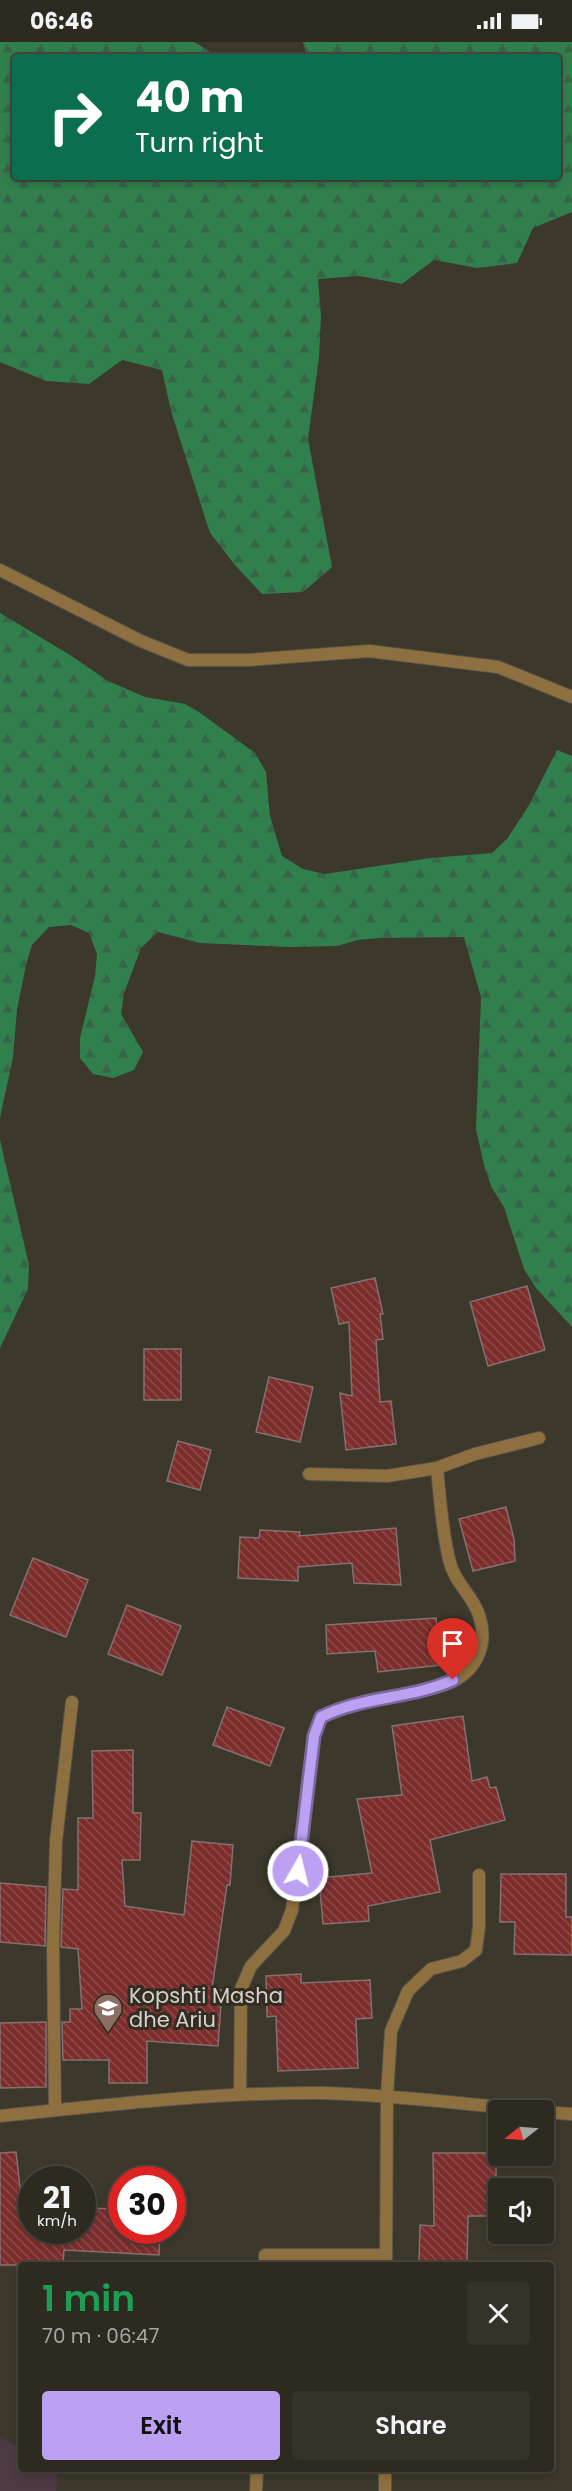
<!DOCTYPE html>
<meta charset="utf-8">
<style>
body{margin:0;font-family:Poppins,sans-serif;background:#353229;color:#f1f3f6;height:100vh;display:flex;flex-direction:column;font-size:22px;white-space:nowrap}
*{box-sizing:border-box;margin:0}
p{font-size:20px;color:#a7a7a5}
.icon{flex:none;width:33px;height:33px;fill:none;stroke:currentColor;stroke-width:2;stroke-linecap:round;stroke-linejoin:round}
.map{position:relative;flex:1;overflow:hidden}
.panel{position:absolute;left:18px;top:2220px;width:536px;height:210px;display:flex;flex-direction:column;background:#2d2a20;border-radius:6px;box-shadow:0 3px 9px #0003,0 0 0 2px #48463e}
.panel>*{flex:none}
.guide{position:absolute;left:12px;top:12px;width:549px;height:126px;border-radius:6px;box-shadow:0 3px 9px #0003,0 0 0 2px #48463e;background:#0b6e4f;color:#fff;overflow:hidden}
.needle{width:39px;rotate:253deg}
.controls{position:absolute;left:488px;top:2058px;display:grid;gap:12px}
.controls a{display:grid;place-items:center;width:66px;height:66px;border-radius:6px;background:#2d2a20;box-shadow:0 3px 9px #0003,0 0 0 2px #48463e;font-size:30px}
.speed{position:absolute;left:18px;top:2124px;display:flex;gap:12px;font-size:30px;font-weight:700;text-align:center}
.speed>*{display:grid;place-content:center;width:78px;height:78px;border-radius:50%;background:#2d2a20;box-shadow:0 3px 9px #0003,0 0 0 2px #48463e;line-height:1}
.speed small{font-size:15px;font-weight:400}
.speed .limit{border:9px solid #d22;background:#fff;color:#111}
.pin{position:absolute;display:grid;place-items:center;width:51px;height:51px;color:#fff;margin:-62px -26px;border-radius:50% 50% 50% 0;rotate:-45deg;box-shadow:0 0 6px #0007}
.pin .icon{rotate:45deg}
.me{position:absolute;width:66px;margin:-33px;rotate:8deg;stroke-linejoin:round;filter:drop-shadow(0 0 4px #0008)}
.turn{display:flex;align-items:center;gap:21px;height:126px;padding:0 24px;font-size:27px}
.turn .icon{width:78px;height:78px;stroke-width:2.5}
.turn b{display:block;font-size:42px;line-height:51px}
.round{display:grid;place-items:center;flex:none;width:63px;height:63px;border-radius:6px;background:#353229}
.summary{display:flex;align-items:center;justify-content:space-between;height:102px;padding:0 24px}
h1{font-size:36px;font-weight:600;line-height:45px;color:#1e9e55}
.primary-button{display:flex;gap:12px;margin-top:auto;padding:12px 24px}
.primary-button a{flex:1;height:69px;border-radius:6px;background:#bca0f2;color:#111;font-size:24px;font-weight:600;line-height:69px;text-align:center}
.primary-button a+a{background:#353229;color:#f1f3f6}
.status{display:flex;justify-content:space-between;align-items:center;height:42px;padding:0 30px;background:#2d2a20;direction:ltr}
.status svg{height:16px;fill:currentColor}
.map>svg:first-child{display:block}
.commercial{fill:#4c3943}
.forest{fill:url(#forest-firs)}
.building{fill:url(#building-back-hatch);stroke:#827170;stroke-width:1.5}
.lines{fill:none;stroke-linecap:round;stroke-linejoin:round}
.service-casing{stroke:#585448;stroke-width:14}
.minor-casing{stroke:#585448;stroke-width:14}
.service{stroke:#8e6f3f;stroke-width:12}
.minor{stroke:#8e6f3f;stroke-width:12}
.route-casing{stroke:#7a689d;stroke-width:15}
.route{stroke:#bca0f2;stroke-width:10}
.labels{text-anchor:middle;stroke-width:6;stroke-linejoin:round;paint-order:stroke}
.poi-label{font-size:21px;fill:#d5d2cb;stroke:#322d22;text-anchor:start}
</style>
<div class="status"><b>06:46</b><svg viewBox="0 0 49 12"><path d="M0 12V9h3v3zM5 12V6h3v6zM10 12V3h3v9zM15 12V0h3v12zM26 1h20v11H26zM47 4h2v5h-2z"/></svg></div>
<div class="map">
<svg width="572" height="2449" viewBox="0 0 572 2449">
<defs>
<pattern id="forest-firs" width="22" height="20" patternUnits="userSpaceOnUse" patternTransform="scale(1.5)"><rect width="22" height="20" fill="#317f4d"/><path d="M5 1l3.5 6h-7zM16 11l3.5 6h-7z" fill="#376547"/></pattern>
<pattern id="building-back-hatch" width="6" height="6" patternUnits="userSpaceOnUse" patternTransform="scale(1.5)"><rect width="6" height="6" fill="#7c2e2d"/><path d="M-1 5l2 2M0 0l6 6M5-1l2 2" fill="none" stroke="#8e4b4a"/></pattern>
</defs>
<rect width="100%" height="100%" fill="#3c382b"/>
<path class="commercial" d="M0 2396 21 2405V2427H58L56 2449H0Z"/>
<g class="forest">
<path d="M0 0H194L219 15H15V135H558V15H307L303 0H572V170L533 186 517 221 477 226 434 218 402 242 360 234 318 237 321 275 319 315 308 397 332 525 303 550 262 552 235 523 210 491 171 369 162 328 122 318 89 342 46 339 0 320Z"/>
<path d="M0 571 70 613 108 639 145 655 185 662 202 672 255 711 266 730 270 774 282 814 303 827 325 832 431 816 492 811 507 797 529 763 557 708 572 714V1285L536 1246 524 1227 504 1165 492 1146 485 1127 476 1087 481 955 464 895 380 896 358 898 337 904 290 905 200 901 158 890 141 906 124 951 121 972 143 1010 134 1028 113 1036 93 1032 80 1016V996L95 934 97 912 89 891 71 883 49 885 32 903 26 923 17 968 13 1015 0 1076Z"/>
<path d="M0 1098 29 1223 28 1247 0 1306Z"/>
</g>
<g class="building">
<path d="M375 1236 383 1272H380L383 1297 376 1298 380 1360 391 1359 396 1402 346 1408 340 1351 352 1354 349 1280 339 1282 331 1246Z"/>
<path d="M527 1244 545 1308 488 1324 470 1260Z"/>
<rect x="144" y="1307" width="37" height="51"/>
<path d="M269 1335 313 1345 300 1400 256 1390Z"/>
<path d="M178 1399 211 1408 200 1448 167 1439Z"/>
<path d="M506 1465 514 1497 515 1519 473 1529 459 1477Z"/>
<path d="M396 1486 401 1543 354 1541 352 1521 298 1525V1539L238 1536 240 1495 259 1496 260 1488 300 1490 299 1494Z"/>
<path d="M33 1516 88 1538 66 1595 10 1573Z"/>
<path d="M127 1563 181 1584 162 1633 108 1612Z"/>
<path d="M436 1576 441 1623 378 1630 375 1609 327 1612 326 1583Z"/>
<path d="M227 1665 284 1686 270 1724 213 1703Z"/>
<path d="M463 1674 472 1739 487 1735 490 1746 496 1745 505 1778 430 1798 440 1850 368 1864 369 1879 323 1882 319 1836 372 1831 357 1757 402 1753 392 1684Z"/>
<path d="M133 1708V1771H141L140 1818H122L125 1864 184 1873 192 1799 233 1803 230 1843H227L212 1947 222 1948 218 2004 147 1999V2041H109V2018H63L62 1980H70V1967H82L78 1907 61 1905 63 1847 78 1848V1776H93L92 1709Z"/>
<path d="M501 1832H566V1875H572V1913L514 1912 515 1880H500Z"/>
<path d="M0 1841 46 1845 45 1904 0 1900Z"/>
<path d="M301 1932V1941L370 1938 372 1976 356 1977 358 2026 278 2029 276 1974 267 1975 266 1934Z"/>
<path d="M46 1980V2045L0 2046V1981Z"/>
<path d="M16 2110 22 2163H32V2188H82V2166L122 2167V2188H160L159 2213 64 2208 63 2223H0V2111Z"/>
<path d="M433 2111H496V2174H468L467 2221 419 2219 420 2183 434 2184Z"/>
</g>
<g class="lines">
<g class="service-casing">
<g id="service">
<path d="M309 1432 387 1434 437 1426 475 1412 539 1396"/>
<path d="M387 2054 391 1989 408 1949 431 1927 462 1919 476 1908 479 1885V1833"/>
</g>
</g>
<g class="minor-casing">
<g id="minor">
<path d="M0 528 141 599 188 618H248L369 609 498 625 572 655"/>
<path d="M240 2052 241 1947 251 1924 284 1889 292 1868 314 1694 321 1675C360 1656 400 1656 441 1644 473 1634 490 1607 479 1573 472 1552 454 1541 449 1517 442 1488 440 1457 437 1426"/>
<path d="M55 2068 53 1903 56 1799 72 1660"/>
<path d="M543 2070 572 2072"/>
<path d="M0 2074C107 2063 215 2050 323 2051 393 2053 463 2062 532 2068"/>
<path d="M265 2223V2213H386"/>
<path d="M386 2223 387 2054"/>
<path d="M256 2449 257 2427"/>
<path d="M385 2449V2427"/>
</g>
</g>
<use href="#service" class="service"/>
<use href="#minor" class="minor"/>
</g>
<g class="lines">
<g class="route-casing">
<path id="route" d="M298 1829 314 1694 321 1675C363 1654 411 1657 453 1638"/>
</g>
<use href="#route" class="route"/>
</g>
<defs>
<g id="school-pin" transform="scale(1.5)"><path d="M0 17L-7.5 6A9.5 9.5 0 1 1 7.5 6Z" fill="#8d6e63" stroke="#322d22"/><path d="M0-5L7-2L0 1L-7-2ZM-4 1L0 2.5L4 1V4Q0 6-4 4Z" fill="#fff"/></g>
</defs>
<g fill-rule="evenodd">
<use href="#school-pin" x="108" y="1966"/>
</g>
<g class="labels">
<g class="poi-label">
<text x="129" y="1961">Kopshti Masha<tspan x="129" dy="24">dhe Ariu</tspan></text>
</g>
</g>
</svg>
<div class="controls">
<a><svg class="needle" viewBox="-14 -14 28 28"><path d="M0-13l5 13h-10z" fill="#e53935"/><path d="M0 13l5-13h-10z" fill="#a7a7a5"/></svg></a>
<a><svg class="icon" aria-label="sound" viewBox="0 0 24 24"><path d="M4 9h4l5-4v14l-5-4H4zM17 9q2 3 0 6"/></svg></a>
</div>
<div class="speed"><div>21<small>km/h</small></div><div class="limit">30</div></div>
<div class="pin" style="left:453px;top:1638px;background:#d93025"><svg class="icon" aria-label="arrive" viewBox="0 0 24 24"><path d="M6 21V4h12l-3 4 3 4H6"/></svg></div>
<svg class="me" style="left:298px;top:1829px" viewBox="-20 -20 40 40"><circle r="17" fill="#bca0f2" stroke="#fff" stroke-width="3"/><path d="M0-11L8 9 0 5-8 9z" fill="#fff"/></svg>
<div class="guide">
<div class="turn"><svg class="icon" aria-label="right" viewBox="0 0 24 24"><path d="M7 20v-9h11M14 6l5 5-5 5"/></svg><div><b>40 m</b>Turn right</div></div>
</div>
<section class="panel">
<div class="summary"><div><h1>1 min</h1><p>70 m · 06:47</p></div><a class="round"><svg class="icon" aria-label="close" viewBox="0 0 24 24"><path d="M6 6l12 12M18 6L6 18"/></svg></a></div>
<div class="primary-button"><a>Exit</a><a>Share</a></div>
</section>
</div>
